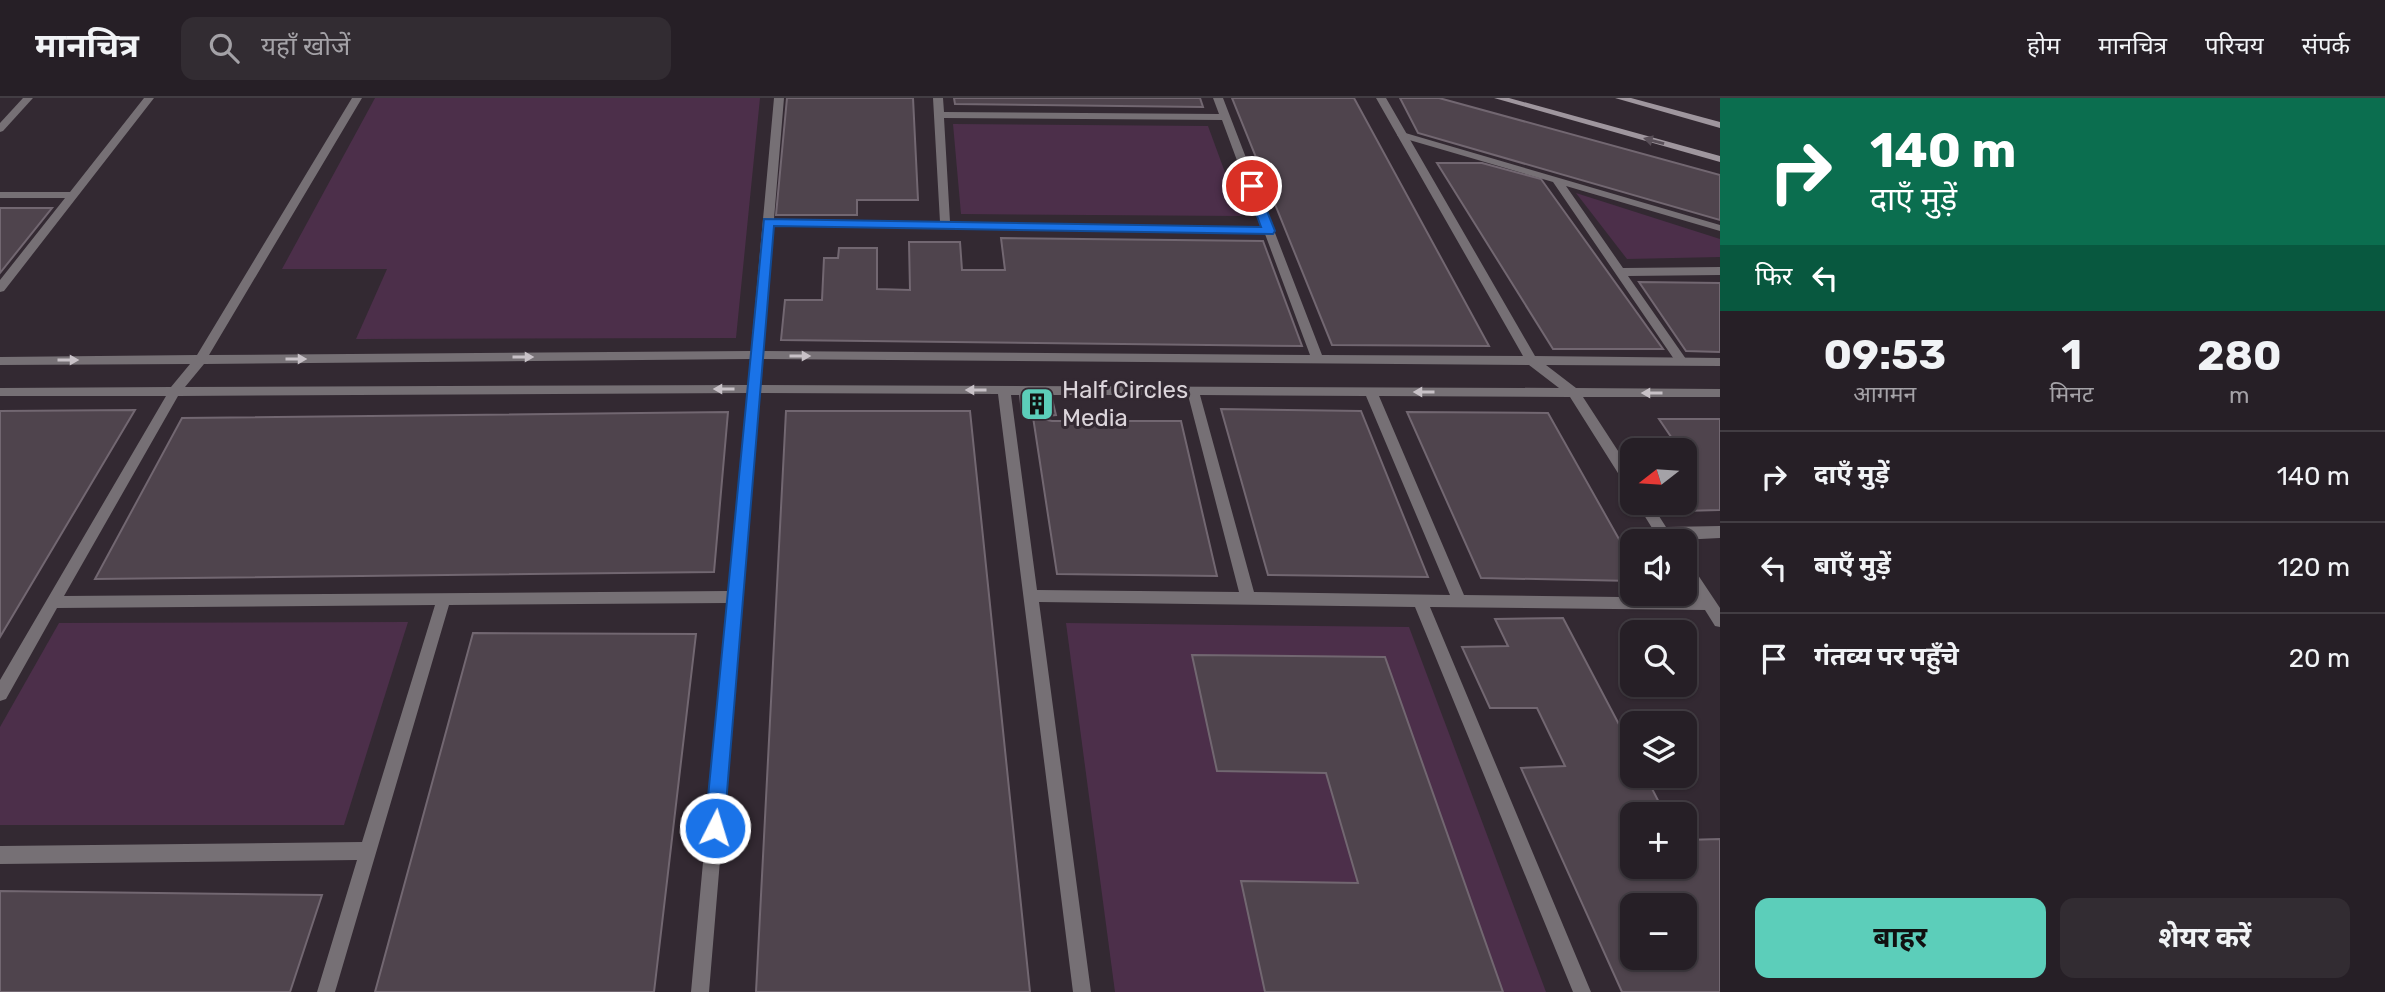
<!DOCTYPE html>
<html lang="hi">
<meta charset="utf-8">
<style>
body{margin:0;font-family:Rubik,"Noto Sans Devanagari",sans-serif;background:#322c32;color:#f1f3f6;height:100vh;display:flex;flex-direction:column;font-size:26px;white-space:nowrap}
*{box-sizing:border-box;margin:0}
p{font-size:23px;color:#a4a2a7}
.icon{flex:none;width:38px;height:38px;fill:none;stroke:currentColor;stroke-width:2;stroke-linecap:round;stroke-linejoin:round}
.map{position:relative;flex:1;overflow:hidden}
.sheet{display:flex;flex-direction:column;background:#261f26;width:665px}
.sheet>*{flex:none}
.guide{background:#0b6e4f;color:#fff;overflow:hidden}
.needle{width:46px;rotate:253deg}
.fabs{position:absolute;left:1620px;top:340px;display:grid;gap:14px}
.fabs a{display:grid;place-items:center;width:77px;height:77px;border-radius:14px;background:#261f26;box-shadow:0 2px 5px #0004,0 0 0 2px #423d43;font-size:35px}
.pin{position:absolute;display:grid;place-items:center;width:60px;height:60px;color:#fff;margin:-30px;border:4px solid #fff;border-radius:50%;box-shadow:0 2px 7px #0007}
.me{position:absolute;width:77px;margin:-38px;rotate:5deg;stroke-linejoin:round;filter:drop-shadow(0 0 5px #0008)}
.turn{display:flex;align-items:center;gap:24px;height:147px;padding:0 35px;font-size:32px}
.turn .icon{width:91px;height:91px;stroke-width:2.5}
.turn b{display:block;font-size:49px;line-height:60px}
.then{display:flex;align-items:center;height:66px;padding:0 35px;background:#0003;gap:14px;font-size:26px}
.eta{display:flex;justify-content:space-evenly;align-items:center;height:119px;text-align:center}
.eta b{font-size:42px;font-weight:700;line-height:49px}
.action{display:flex;gap:14px;margin-top:auto;padding:14px 35px}
.action a{flex:1;height:80px;border-radius:14px;background:#5cceba;color:#111;font-size:28px;font-weight:700;line-height:80px;text-align:center}
.action a+a{background:#322c32;color:#f1f3f6}
ul{padding:0;list-style:none}
li{display:flex;align-items:center;gap:21px;height:91px;padding:0 35px;border-top:2px solid #423d43}
li div{flex:1}
li b{display:block;font-size:26px}
li em{font-style:normal}
header{display:flex;align-items:center;gap:42px;box-sizing:border-box;height:98px;padding:0 35px;background:#261f26;border-bottom:2px solid #423d43}
header strong{font-size:33px}
nav{display:flex;gap:38px;margin-inline-start:auto;font-size:24px}
.search{width:490px;height:63px;background:#322c32;display:flex;align-items:center;gap:18px;box-sizing:border-box;padding:0 24px;border-radius:14px;color:#a4a2a7;font-size:26px}
main{display:flex;flex:1;min-height:0}
.map>svg:first-child{display:block}
.green{fill:#4c2f4a}
.building{fill:#4f444d;stroke:#726771;stroke-width:2;fill-rule:evenodd}
.lines{fill:none;stroke-linecap:round;stroke-linejoin:round}
.lane{fill:#767075;fill-rule:evenodd}
.street{fill:#767075;fill-rule:evenodd}
.secondary{fill:#9f969e;fill-rule:evenodd}
.oneway{fill:#594f58}
.oneway2{fill:#c8c1c7}
.route{fill:#1a73e8;stroke:#114b97;stroke-width:2}
.labels{text-anchor:middle;stroke-width:6;stroke-linejoin:round;paint-order:stroke}
.poi-label{font-size:24px;fill:#dcd5db;stroke:#332932;text-anchor:start}
</style>
<header>
<strong>मानचित्र</strong>
<div class="search"><svg class="icon" aria-label="search" viewBox="0 0 24 24"><circle cx="10" cy="10" r="6"/><path d="M15 15l6 6"/></svg>यहाँ खोजें</div>
<nav><a>होम</a><a>मानचित्र</a><a>परिचय</a><a>संपर्क</a></nav>
</header>
<main>
<div class="map">
<svg width="1720" height="894" viewBox="0 0 1720 894">
<rect width="100%" height="100%" fill="#332932"/>
<g class="green">
<path d="M375 0H760L736 240 356 241 387 171H282Z"/>
<path d="M953 26 1208 28 1241 118 961 116Z"/>
<path d="M1576 95 1720 141V159L1627 161Z"/>
<path d="M408 524 344 727H0V629L59 525Z"/>
<path d="M1066 525 1409 529 1546 894H1115Z"/>
</g>
<g class="building">
<path d="M787 0H913L918 102H857V117H776Z"/>
<path d="M954 0H1200L1203 9 955 6Z"/>
<path d="M1232 0H1354L1489 248 1332 247Z"/>
<path d="M1400 0H1439L1720 77V122L1418 35Z"/>
<path d="M1437 65H1482L1541 81 1663 251H1553Z"/>
<path d="M0 110H52L0 175Z"/>
<path d="M1001 140 1263 143 1302 248 781 242 785 202H822L824 160H838L839 150H877V191L910 192 909 144H960L962 172H1005Z"/>
<path d="M1639 184 1720 185V254L1686 253Z"/>
<path d="M1020 297H1051L1056 317 1033 319 1022 315Z"/>
<path d="M1221 311 1361 313 1428 479 1268 477Z"/>
<path d="M135 312 0 539V313Z"/>
<path d="M786 313H970L1030 894H756Z"/>
<path d="M728 314 714 474 95 481 182 320Z"/>
<path d="M1407 314 1548 315 1633 466V483L1481 480Z"/>
<path d="M1033 319 1052 323H1181L1217 478 1057 476Z"/>
<path d="M1659 321H1720V412L1682 413 1676 404H1685V367H1690L1685 360V352H1680Z"/>
<path d="M1563 520 1633 653V677H1645L1665 716H1633V768H1685V742L1720 741V894H1622L1521 670 1565 668 1537 610H1490L1462 549 1508 548 1495 521ZM1633 807H1685V859H1633Z"/>
<path d="M473 535 696 536 654 894H375Z"/>
<path d="M1192 557 1385 559 1503 894H1265L1241 783 1358 785 1326 675 1217 673Z"/>
<path d="M0 793 322 797 290 894H0Z"/>
</g>
<g class="lines">
<path class="lane" d="M1402 34 1720 127V133L1566 88 1623 170 1720 169V177L1628 178 1686 261 1688 264 1686 267H1678L1553 84 1399 39 1397 37Z"/>
<g class="street">
<path d="M23 0H33L3 33 0 34V25Z"/>
<path d="M144 0H154L4 193 0 194V182L65 100H0V94H70Z"/>
<path d="M352 0H362L209 257 751 253 774 0H784L774 121 940 124 933 0H943L944 14 1219 16 1213 0H1223L1322 257 1523 258 1376 0H1386L1535 258 1720 260V268L1546 267 1576 290 1720 291V299H1583L1633 376V392L1628 391 1570 299 1379 298 1464 497 1697 500 1685 481V463L1690 465 1720 510V529L1715 528 1705 512 1430 509 1591 894H1573L1415 509 1039 504 1091 894H1073L998 296 759 295 709 894H691L727 505 449 507 335 894H317L357 762 0 766V748L362 744 435 507 57 510 6 601 0 603V582L166 298H0V290L171 289 190 266 0 267V259L197 257ZM944 20 1222 22 1262 130 950 124ZM773 127 1265 136 1310 257 763 253ZM750 261 748 287 185 289 204 266ZM762 261 1529 267 1559 290 760 287ZM747 295 728 493 64 498 178 298ZM1011 297H1188L1239 494 1037 492ZM1200 297 1366 298 1450 497 1254 494Z"/>
<path d="M1636 404H1650L1666 429 1720 428V440L1660 443Z"/>
</g>
<g class="secondary">
<path d="M1494 0H1509L1720 58V64Z"/>
<path d="M1615 0H1631L1720 24V30Z"/>
</g>
</g>
<defs><path id="oneway-solid" d="M-6-.8H1V-3.2L6.5 0L1 3.2V.8H-6Z" transform="scale(1.75)"/></defs>
<use class="oneway" href="#oneway-solid" transform="translate(1654 43) rotate(-165)"/>
<g class="oneway2">
<use href="#oneway-solid" transform="translate(800 258)"/>
<use href="#oneway-solid" transform="translate(523 259)"/>
<use href="#oneway-solid" transform="translate(296 261)"/>
<use href="#oneway-solid" transform="translate(68 262)"/>
<use href="#oneway-solid" transform="translate(724 291) rotate(180)"/>
<use href="#oneway-solid" transform="translate(976 292) rotate(-180)"/>
<use href="#oneway-solid" transform="translate(1424 294) rotate(-180)"/>
<use href="#oneway-solid" transform="translate(1652 295) rotate(-180)"/>
</g>
<path class="route" d="M1247 85 1257 88 1275 133 1273 136 774 128 724 730 722 737 715 740 708 737 705 730 764 121 1261 129 1246 88Z"/>
<defs>
<g id="building-square" transform="scale(1.75)"><rect x="-9" y="-9" width="18" height="18" rx="4" fill="#5cceba" stroke="#332932"/><path d="M-4-6H4V6H1V3H-1V6H-4ZM-2.5-4.3h1.7v1.8h-1.7ZM.8-4.3h1.7v1.8H.8ZM-2.5-1h1.7V.8h-1.7ZM.8-1h1.7V.8H.8Z" fill="#111"/></g>
</defs>
<g fill-rule="evenodd">
<use href="#building-square" x="1037" y="306"/>
</g>
<g class="labels">
<g class="poi-label">
<text x="1062" y="300">Half Circles<tspan x="1062" dy="28">Media</tspan></text>
</g>
</g>
</svg>
<div class="fabs">
<a><svg class="needle" viewBox="-14 -14 28 28"><path d="M0-13l5 13h-10z" fill="#e53935"/><path d="M0 13l5-13h-10z" fill="#a4a2a7"/></svg></a>
<a><svg class="icon" aria-label="sound" viewBox="0 0 24 24"><path d="M4 9h4l5-4v14l-5-4H4zM17 9q2 3 0 6"/></svg></a>
<a><svg class="icon" aria-label="search" viewBox="0 0 24 24"><circle cx="10" cy="10" r="6"/><path d="M15 15l6 6"/></svg></a>
<a><svg class="icon" aria-label="layers" viewBox="0 0 24 24"><path d="M12 4l9 5-9 5-9-5zM3 14l9 5 9-5"/></svg></a>
<a>+</a>
<a>−</a>
</div>
<div class="pin" style="left:1252px;top:88px;background:#d93025"><svg class="icon" aria-label="arrive" viewBox="0 0 24 24"><path d="M6 21V4h12l-3 4 3 4H6"/></svg></div>
<svg class="me" style="left:715px;top:730px" viewBox="-20 -20 40 40"><circle r="17" fill="#1a73e8" stroke="#fff" stroke-width="3"/><path d="M0-11L8 9 0 5-8 9z" fill="#fff"/></svg>
</div>
<section class="sheet">
<div class="guide">
<div class="turn"><svg class="icon" aria-label="right" viewBox="0 0 24 24"><path d="M7 20v-9h11M14 6l5 5-5 5"/></svg><div><b>140 m</b>दाएँ मुड़ें</div></div>
<div class="then">फिर<svg class="icon" aria-label="left" viewBox="0 0 24 24"><path d="M17 20v-9H6M10 6l-5 5 5 5"/></svg></div>
</div>
<div class="eta">
<div><b>09:53</b><p>आगमन</p></div>
<div><b>1</b><p>मिनट</p></div>
<div><b>280</b><p>m</p></div>
</div>
<ul>
<li><svg class="icon" aria-label="right" viewBox="0 0 24 24"><path d="M7 20v-9h11M14 6l5 5-5 5"/></svg><div><b>दाएँ मुड़ें</b></div><em>140 m</em></li>
<li><svg class="icon" aria-label="left" viewBox="0 0 24 24"><path d="M17 20v-9H6M10 6l-5 5 5 5"/></svg><div><b>बाएँ मुड़ें</b></div><em>120 m</em></li>
<li><svg class="icon" aria-label="arrive" viewBox="0 0 24 24"><path d="M6 21V4h12l-3 4 3 4H6"/></svg><div><b>गंतव्य पर पहुँचे</b></div><em>20 m</em></li>
</ul>
<div class="action"><a>बाहर</a><a>शेयर करें</a></div>
</section>
</main>
